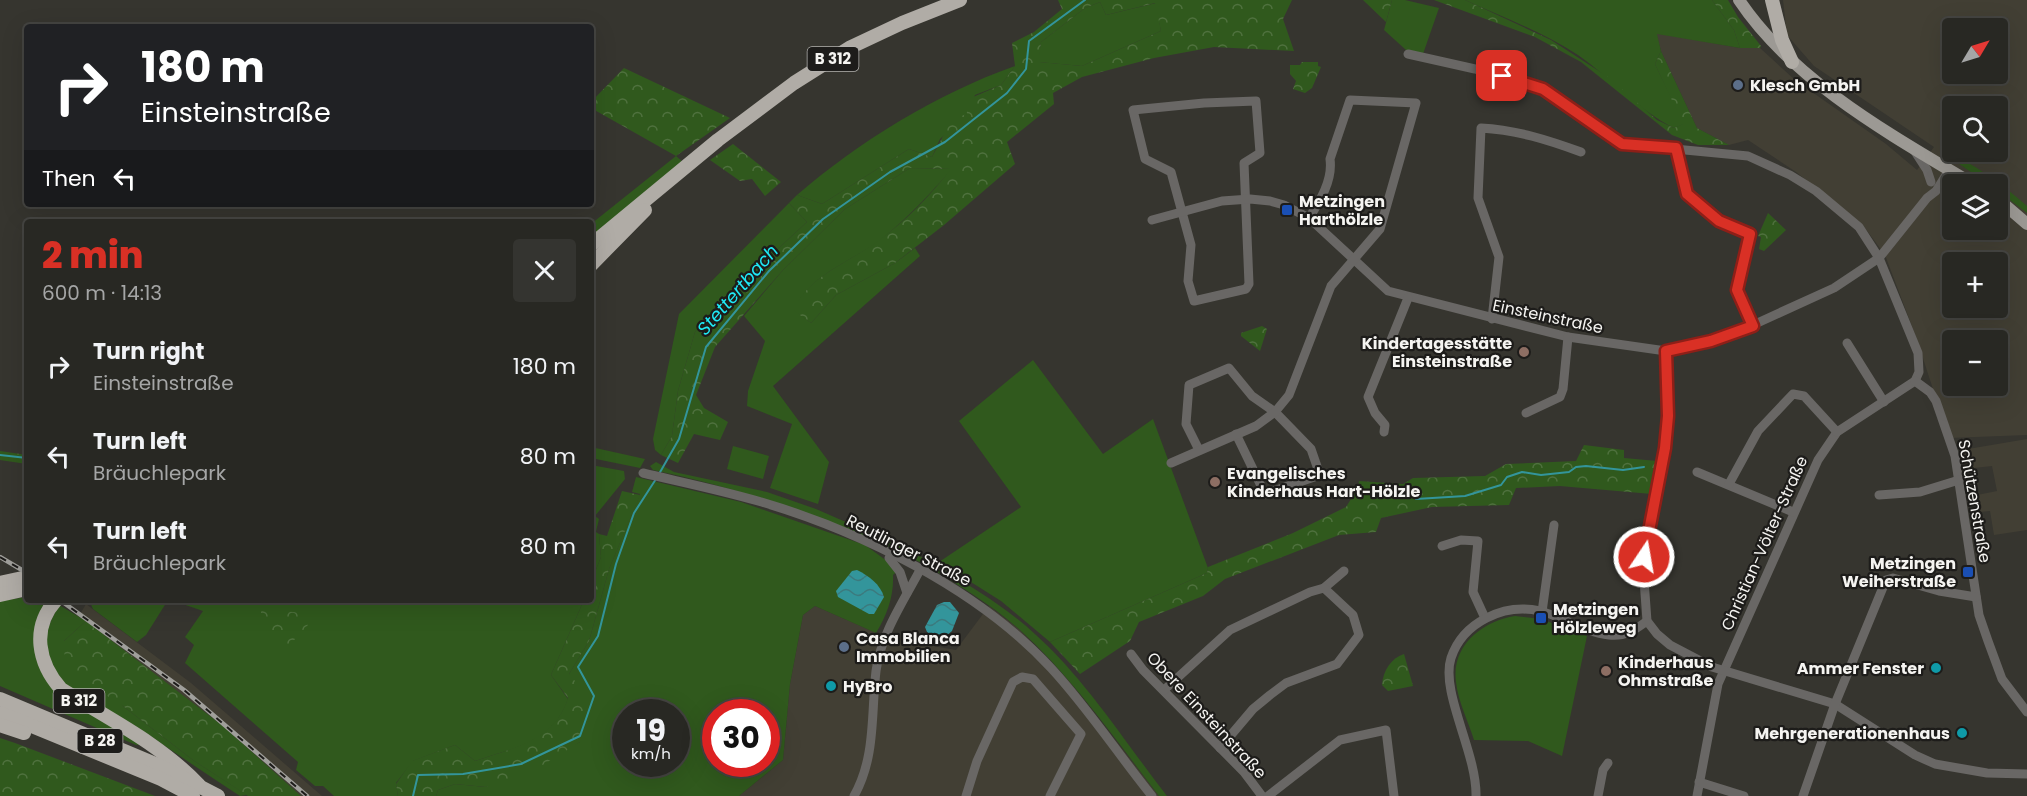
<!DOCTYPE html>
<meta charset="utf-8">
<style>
body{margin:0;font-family:Poppins,sans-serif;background:#343430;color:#f1f3f6;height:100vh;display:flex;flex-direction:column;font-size:22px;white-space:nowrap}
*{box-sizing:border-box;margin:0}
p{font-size:20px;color:#a5a6a6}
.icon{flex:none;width:33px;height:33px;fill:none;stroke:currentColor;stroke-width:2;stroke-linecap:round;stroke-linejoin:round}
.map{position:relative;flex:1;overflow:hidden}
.sheet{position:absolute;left:24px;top:219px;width:570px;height:384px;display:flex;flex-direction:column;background:#282823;border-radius:6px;box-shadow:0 6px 24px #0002,0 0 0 2px #444441}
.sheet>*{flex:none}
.guide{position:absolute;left:24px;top:24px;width:570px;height:183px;border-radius:6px;box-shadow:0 6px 24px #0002,0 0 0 2px #444441;background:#202124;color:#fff;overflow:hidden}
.needle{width:39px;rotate:52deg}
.buttons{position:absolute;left:1942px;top:18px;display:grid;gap:12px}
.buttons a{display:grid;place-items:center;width:66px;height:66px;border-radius:6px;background:#282823;box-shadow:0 6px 24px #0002,0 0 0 2px #444441;font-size:30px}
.speed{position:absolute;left:612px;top:699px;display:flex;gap:12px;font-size:30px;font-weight:700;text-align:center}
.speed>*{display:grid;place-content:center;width:78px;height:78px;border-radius:50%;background:#282823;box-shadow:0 6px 24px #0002,0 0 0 2px #444441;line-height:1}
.speed small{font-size:15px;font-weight:400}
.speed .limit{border:9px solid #d22;background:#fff;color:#111}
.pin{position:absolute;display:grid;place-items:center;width:51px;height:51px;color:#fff;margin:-26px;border-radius:12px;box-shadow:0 3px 9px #0006}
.me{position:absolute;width:66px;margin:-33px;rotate:12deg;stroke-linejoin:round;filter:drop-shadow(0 0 4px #0008)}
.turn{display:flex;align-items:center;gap:21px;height:126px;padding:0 18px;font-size:27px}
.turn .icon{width:78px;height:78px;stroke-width:2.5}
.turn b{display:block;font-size:42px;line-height:51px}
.then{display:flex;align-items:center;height:57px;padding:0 18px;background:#0003;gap:12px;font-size:22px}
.round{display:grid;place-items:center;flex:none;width:63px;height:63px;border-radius:6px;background:#343430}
.head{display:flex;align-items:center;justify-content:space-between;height:102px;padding:0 18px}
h1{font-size:36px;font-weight:800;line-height:45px;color:#d93025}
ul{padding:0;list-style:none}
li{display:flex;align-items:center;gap:18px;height:90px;padding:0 18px}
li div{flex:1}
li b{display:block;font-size:22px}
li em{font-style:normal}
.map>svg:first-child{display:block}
.built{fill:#423f34;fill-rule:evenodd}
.green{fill:#30591d;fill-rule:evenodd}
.forest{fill:url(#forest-crowns);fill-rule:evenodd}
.water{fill:url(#water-waves)}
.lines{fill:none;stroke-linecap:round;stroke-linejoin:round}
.stream{stroke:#33959b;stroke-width:2}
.minor{stroke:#696765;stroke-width:9}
.major{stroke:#9c9994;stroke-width:12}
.highway{stroke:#b0aca6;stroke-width:14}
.rail-casing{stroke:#a09f9b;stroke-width:4.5}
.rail{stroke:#1d1c1a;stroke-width:2;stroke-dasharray:7;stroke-linecap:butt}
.route-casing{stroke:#8d1f18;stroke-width:15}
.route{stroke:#d93025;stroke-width:10}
.service-dot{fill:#5c6f8a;stroke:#1d1c1a;stroke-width:2}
.transit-dot{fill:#1a4fb4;stroke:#1d1c1a;stroke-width:2}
.education-dot{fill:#8d6e63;stroke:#1d1c1a;stroke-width:2}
.culture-dot{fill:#0f9aa8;stroke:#1d1c1a;stroke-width:2}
.labels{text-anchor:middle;stroke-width:4.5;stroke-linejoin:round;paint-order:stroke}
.shield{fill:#1d1c1a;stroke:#b4b3b0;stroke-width:1.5}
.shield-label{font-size:15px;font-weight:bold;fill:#f5f4f1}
.poi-label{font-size:16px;font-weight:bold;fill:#f5f4f1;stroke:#1d1c1a;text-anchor:start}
.street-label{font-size:16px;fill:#f5f4f1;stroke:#1d1c1a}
.water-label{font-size:18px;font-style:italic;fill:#1fe9f5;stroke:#1d1c1a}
</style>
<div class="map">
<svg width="2027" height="796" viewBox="0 0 2027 796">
<defs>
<pattern id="forest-crowns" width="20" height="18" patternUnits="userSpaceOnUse" patternTransform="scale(1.5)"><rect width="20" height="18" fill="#30591d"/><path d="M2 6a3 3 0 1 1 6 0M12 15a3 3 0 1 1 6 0" fill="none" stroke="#4f713e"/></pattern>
<pattern id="water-waves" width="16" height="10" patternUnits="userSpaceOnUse" patternTransform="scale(1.5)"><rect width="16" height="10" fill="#33959b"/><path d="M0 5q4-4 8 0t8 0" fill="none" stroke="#3b7a7e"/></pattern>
</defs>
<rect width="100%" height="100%" fill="#36352f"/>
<g class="built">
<path d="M1783 0H2027V435L1949 438 1916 337 1885 255 1862 224 1796 172 1748 140 1729 145 1697 128 1661 51 1656 33 1740 48H1760L1795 80 1886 144 1917 170 1934 147 1814 66 1787 35ZM1953 28H1998V74H1953ZM1953 106H1998V152H1953ZM1953 184H1998V230H1953ZM1953 262H1998V308H1953ZM1953 340H1998V386H1953Z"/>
<path d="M2027 439V530L1994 535 1990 511 1979 512 1977 495 1997 491 1992 466 1965 469 1962 450Z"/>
<path d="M86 604 191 683 322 796H301L223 726 79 616Z"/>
<path d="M815 606 888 638 956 650 989 606 1019 629 1070 682 1159 796H739L783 760 790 684 803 615Z"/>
</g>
<g class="green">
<path d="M1392 0H1405L1439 8 1423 54 1406 50 1384 30Z"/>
<path d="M1465 0H1712L1734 30 1740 48 1657 34 1661 51 1655 64 1684 124 1674 128C1638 110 1611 78 1578 55 1543 32 1502 17 1465 0Z"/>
<path d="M1100 2 1106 15 1156 3 1161 31 1082 66 1038 62 1041 42 1085 8Z"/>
<path d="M1015 66 1001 85 975 95 967 114 940 139 932 157 909 149 822 204 797 195C860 141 936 94 1015 66Z"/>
<path d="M1943 151C1973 162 2002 184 2027 206V213L1998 191V184H1989L1941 152Z"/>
<path d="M676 156 683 162 591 237V224Z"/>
<path d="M910 168 952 169C929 195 906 220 879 241 847 264 811 274 794 310L811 323 836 295 895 263 915 248 920 256 773 386 829 462 818 504 770 488 792 424 747 406 748 391 765 341 744 316 783 270 845 209Z"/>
<path d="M789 203 807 222 728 295 695 332 678 391 672 436 661 455 655 450 653 439 679 314Z"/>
<path d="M1033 360 1103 454 1153 419 1208 568 1207 573 1050 642 1001 601 939 562 1021 507 959 421Z"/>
<path d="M733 446 769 456 763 479 727 469Z"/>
<path d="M591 447 645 459 640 468 591 458Z"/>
<path d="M656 462 674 472 767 492 816 509 887 540 933 563 926 565C838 522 748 490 653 470L650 466Z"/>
<path d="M591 465 624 471 625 479 595 516 599 519 596 532 599 534 601 557 591 582Z"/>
<path d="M636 477 741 502 865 545 887 561 896 572 893 575C894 596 887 615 876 633L815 606 803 615 790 684 783 760 739 796H436L438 790 455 784 486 787 580 742 569 674 589 641 609 569 640 494 632 492ZM626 712H676V764H626ZM716 712H766V764H716Z"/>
<path d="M937 566C972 587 1006 607 1036 635 1086 680 1125 742 1167 796H1159C1115 739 1073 678 1020 630 992 605 960 586 929 567Z"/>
<path d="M27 597V600H50L41 666 144 744 136 745 0 686V601Z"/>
<path d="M89 600H168L146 635 137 642 93 609Z"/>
<path d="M584 600 551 675 568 699C554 742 513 748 475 761L455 745 413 761 396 783 398 796H334L323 786H315L296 770 298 762 185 663 194 645 185 637 203 611 174 601Z"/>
<path d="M59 605 86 621 64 641 123 706 193 760 247 795 240 796C206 774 174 752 140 729 111 709 64 697 49 661 40 640 49 624 59 605Z"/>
<path d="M1515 616 1541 619 1587 636 1562 756 1528 741 1474 740C1468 721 1458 701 1456 682 1451 645 1483 621 1515 616Z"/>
</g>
<g class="forest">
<path d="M1058 0H1292L1283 19 1294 51 1214 47 1154 58 1082 77 1053 93 1054 104 1007 142 1015 164 944 225 895 263 836 295 811 323 793 310C811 274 847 264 878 241 906 221 930 196 951 169L910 168 845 209 783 270 715 347 696 395 704 408 728 422 720 440 694 434 678 463 661 455 672 436 678 391 695 332 728 295 807 222 789 203 797 195 822 204 909 149 932 157 952 119 967 114 966 100 1001 85 1015 66 1012 43 1034 32 1062 9ZM1100 2 1106 15 1155 3 1161 31 1082 66 1039 62 1041 42 1085 8Z"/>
<path d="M1363 0H1392L1386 22Z"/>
<path d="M1434 0H1465L1551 40 1608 77 1657 120 1674 128 1683 124 1655 64 1661 51 1697 128 1729 145H1698L1672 135 1581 62 1535 37Z"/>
<path d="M1712 0H1728L1738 17 1761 46 1760 48H1740L1734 30Z"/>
<path d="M1302 62H1318V66L1321 67 1312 88 1305 93 1293 89 1296 81 1290 74V65H1300Z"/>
<path d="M624 68 730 118 676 156 591 108V102Z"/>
<path d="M733 144 781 182 765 196 752 179 740 181 710 160Z"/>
<path d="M1768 213 1786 230 1764 251 1759 249 1761 237 1758 236Z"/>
<path d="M1262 326 1267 329 1260 351 1241 336V333Z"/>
<path d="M1584 445 1624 450V458L1657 461 1652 494 1560 486 1516 488 1509 505 1432 507 1381 518 1376 532 1339 535 1225 579 1203 596 1139 622 1130 641 1080 674 1050 642 1207 573 1208 567 1293 533 1346 507 1358 488 1359 481 1403 484 1413 478 1485 476 1506 464 1576 461Z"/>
<path d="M0 451 27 455V464L0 460Z"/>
<path d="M622 491 640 495 609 569 589 641 569 674 587 695 580 742 528 774 486 787 455 784 438 790 436 796H398L396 784 412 761 455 745 475 761C512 748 555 741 568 698L551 675 584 600H591V582L601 557 599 534 607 536Z"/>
<path d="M261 608 317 615 286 649 261 626Z"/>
<path d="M86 621 223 726 301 796H248L193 760 123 706 65 669 64 641Z"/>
<path d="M1404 654 1413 686 1388 691 1382 685C1383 671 1391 658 1404 654Z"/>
<path d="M0 738 15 743 155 796H0Z"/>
</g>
<g class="water">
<path d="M857 570C869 576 880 584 884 597L874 614H869L838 597 836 591 852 571Z"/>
<path d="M944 602H950L959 613 952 631 946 636 937 638 927 632 925 627 937 605Z"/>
</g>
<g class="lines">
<g class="stream">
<path d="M0 455 27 458"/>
<path d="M659 474 679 439 706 347 769 271 823 219 890 172 945 142 1007 93 1026 69 1029 41 1085 0"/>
<path d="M1416 499 1465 496 1501 485 1507 477 1522 472 1541 475 1569 472 1576 467 1586 466 1623 470 1644 467"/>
<path d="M413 796 418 775 463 774 521 764 580 736 594 696 578 667 598 636 616 564 634 513 656 479"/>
</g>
<g class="minor">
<path d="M1408 54 1475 69 1543 89 1622 144 1748 156 1790 175 1816 191 1859 227 1879 258 1918 353 1919 372 1915 381 1837 432 1818 460 1718 684 1697 796"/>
<path d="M1256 101 1260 153 1244 163 1249 284 1246 289 1194 301 1188 281 1191 245 1171 172 1145 159 1133 110 1204 103Z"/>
<path d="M1676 148 1687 194 1719 221 1750 234 1738 290 1753 326"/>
<path d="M1914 150 1927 170 1931 182"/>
<path d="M1152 220 1222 201 1250 199 1270 201 1284 205 1309 218 1388 291 1568 337 1666 351 1711 341 1742 330 1834 288 1879 258 1927 198 1936 191 1949 170"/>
<path d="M1492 319 1499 257 1478 198 1481 128C1517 130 1548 140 1581 152"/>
<path d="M1847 343 1884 402"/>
<path d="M1666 351 1668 416 1665 448 1643 566 1647 621 1657 634 1670 645 1712 667 1835 704 1915 755 1935 764 1987 773 2027 774"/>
<path d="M1915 381 1930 392 1936 401 1955 456 1979 615 1988 641 2002 679 2027 712"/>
<path d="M1526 413 1560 397 1563 389 1568 337"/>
<path d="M1384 432 1385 425 1375 413 1368 397 1408 298"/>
<path d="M1199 450 1186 424 1189 385 1229 368 1252 396 1275 412 1311 449 1320 475 1265 494 1236 434"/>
<path d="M1171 463 1256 426 1275 412 1289 395 1331 286 1380 229 1416 103 1350 100 1330 159C1333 180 1320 201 1309 218"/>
<path d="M1697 472 1793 512"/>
<path d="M643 473C681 482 720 490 758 501 861 531 978 589 1051 668 1088 708 1118 754 1152 796"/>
<path d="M1729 484 1758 431 1793 394 1804 396 1837 432"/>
<path d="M1879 495 1920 492 1959 480"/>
<path d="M1442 546 1461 540 1478 541 1473 592 1485 618"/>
<path d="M889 558 900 572 907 593"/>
<path d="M1324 588 1344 571"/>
<path d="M1542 612 1554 525"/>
<path d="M1131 654 1143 670 1244 772 1262 796"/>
<path d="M1164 690 1230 630 1310 592 1324 588 1353 615 1359 635 1337 664 1286 683 1270 695 1253 709 1220 748"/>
<path d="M1699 782 1744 796"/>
<path d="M854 796C876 757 871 714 876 671 881 634 903 602 920 570"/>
<path d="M966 796 977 761 1013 682 1022 677 1033 679 1081 734 1050 796"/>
<path d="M1268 796 1340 740 1386 730 1394 796"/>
<path d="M1476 796C1477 753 1440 692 1451 658 1463 622 1504 603 1540 611 1564 617 1585 633 1609 635 1625 637 1635 630 1647 621"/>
<path d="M1598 796 1603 770 1608 763"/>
<path d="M1803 796 1835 704 1886 580 1893 578 1939 591 1976 597"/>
</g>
<g class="major">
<path d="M1739 0C1793 81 1891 135 1973 184"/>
<path d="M1998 199 2027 224"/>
</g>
<g class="highway">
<path d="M1772 0 1782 40 1792 62"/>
<path d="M591 245 718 140 794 83 851 47 902 23 960 0"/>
<path d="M591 265 645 210"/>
<path d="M0 583 27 577"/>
<path d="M0 595 27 589"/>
<path d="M56 600C31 628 38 663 61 689 109 719 159 743 199 785"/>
<path d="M0 699 160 766 218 796"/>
<path d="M0 713 161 779 193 796"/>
<path d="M0 725 24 733"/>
</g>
<g class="rail-casing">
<g id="rail">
<path d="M0 557 27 573"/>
<path d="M60 600 184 690 307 796"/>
</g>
</g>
<use href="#rail" class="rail"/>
</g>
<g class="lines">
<g class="route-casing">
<path id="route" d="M1502 76 1543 89 1622 144 1676 148 1687 194 1719 221 1750 234 1737 290 1753 326 1711 341 1666 351 1668 416 1665 448 1644 557"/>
</g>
<use href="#route" class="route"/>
</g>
<g class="service-dot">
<circle cx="1738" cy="85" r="6"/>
<circle cx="844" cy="647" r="6"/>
</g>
<g class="transit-dot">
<rect x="1281" y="204" width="12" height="12" rx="3"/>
<rect x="1962" y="566" width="12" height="12" rx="3"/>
<rect x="1535" y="612" width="12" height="12" rx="3"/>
</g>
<g class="education-dot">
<circle cx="1524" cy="352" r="6"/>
<circle cx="1215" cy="482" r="6"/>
<circle cx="1606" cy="671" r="6"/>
</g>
<g class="culture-dot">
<circle cx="1936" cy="668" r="6"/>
<circle cx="831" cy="686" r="6"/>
<circle cx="1962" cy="733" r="6"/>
</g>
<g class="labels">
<g class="shield">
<rect x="807.5" y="47" width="51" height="24" rx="4.5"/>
<rect x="53.5" y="689" width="51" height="24" rx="4.5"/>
<rect x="77.5" y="729" width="45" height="24" rx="4.5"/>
</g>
<g class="shield-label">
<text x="833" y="64">B 312</text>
<text x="79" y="706">B 312</text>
<text x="100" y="746">B 28</text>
</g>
<g class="poi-label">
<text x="1750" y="91">Klesch GmbH</text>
<text x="1299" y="207">Metzingen<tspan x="1299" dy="18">Harthölzle</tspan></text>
<text x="1512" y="349" text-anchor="end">Kindertagesstätte<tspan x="1512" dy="18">Einsteinstraße</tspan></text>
<text x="1227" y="479">Evangelisches<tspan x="1227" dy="18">Kinderhaus Hart-Hölzle</tspan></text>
<text x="1956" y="569" text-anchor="end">Metzingen<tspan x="1956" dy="18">Weiherstraße</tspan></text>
<text x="1553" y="615">Metzingen<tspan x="1553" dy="18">Hölzleweg</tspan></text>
<text x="856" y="644">Casa Blanca<tspan x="856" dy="18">Immobilien</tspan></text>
<text x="1618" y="668">Kinderhaus<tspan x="1618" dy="18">Ohmstraße</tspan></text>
<text x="1924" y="674" text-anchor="end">Ammer Fenster</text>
<text x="843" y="692">HyBro</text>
<text x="1950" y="739" text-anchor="end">Mehrgenerationenhaus</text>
</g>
<g class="street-label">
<text transform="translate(1548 316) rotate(12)" y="6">Einsteinstraße</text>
<text transform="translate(1975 501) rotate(80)" y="6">Schützenstraße</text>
<text transform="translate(1764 543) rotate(-66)" y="6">Christian-Völter-Straße</text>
<text transform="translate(909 550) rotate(27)" y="6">Reutlinger Straße</text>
<text transform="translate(1207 715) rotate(47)" y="6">Obere Einsteinstraße</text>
</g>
<g class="water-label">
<text transform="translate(738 290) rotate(-49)" y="6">Stettertbach</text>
</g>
</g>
</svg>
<div class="buttons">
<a><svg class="needle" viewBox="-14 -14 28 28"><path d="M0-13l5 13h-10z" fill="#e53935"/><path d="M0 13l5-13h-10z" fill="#a5a6a6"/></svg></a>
<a><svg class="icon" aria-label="search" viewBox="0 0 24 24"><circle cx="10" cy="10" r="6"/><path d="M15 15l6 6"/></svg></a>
<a><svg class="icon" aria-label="layers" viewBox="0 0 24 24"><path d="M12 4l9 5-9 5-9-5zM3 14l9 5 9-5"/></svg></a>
<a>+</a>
<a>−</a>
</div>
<div class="speed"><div>19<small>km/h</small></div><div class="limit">30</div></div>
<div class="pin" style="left:1502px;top:76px;background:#d93025"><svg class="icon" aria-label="arrive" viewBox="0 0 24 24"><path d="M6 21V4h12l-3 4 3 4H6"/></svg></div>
<svg class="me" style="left:1644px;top:557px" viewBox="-20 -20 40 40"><circle r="17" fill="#d93025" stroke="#fff" stroke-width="3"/><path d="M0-11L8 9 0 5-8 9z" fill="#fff"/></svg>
<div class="guide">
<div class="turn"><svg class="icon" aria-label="right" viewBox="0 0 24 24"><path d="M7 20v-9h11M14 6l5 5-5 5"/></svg><div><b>180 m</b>Einsteinstraße</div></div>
<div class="then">Then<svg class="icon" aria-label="left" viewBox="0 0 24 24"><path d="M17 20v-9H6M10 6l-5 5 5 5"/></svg></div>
</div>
<section class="sheet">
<div class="head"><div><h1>2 min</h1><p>600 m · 14:13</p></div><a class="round"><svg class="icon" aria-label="close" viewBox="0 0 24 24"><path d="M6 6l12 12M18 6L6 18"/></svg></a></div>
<ul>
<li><svg class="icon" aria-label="right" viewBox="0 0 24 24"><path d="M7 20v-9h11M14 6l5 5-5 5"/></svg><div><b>Turn right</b><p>Einsteinstraße</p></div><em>180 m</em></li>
<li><svg class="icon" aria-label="left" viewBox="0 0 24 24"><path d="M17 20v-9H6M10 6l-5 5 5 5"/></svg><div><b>Turn left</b><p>Bräuchlepark</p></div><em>80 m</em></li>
<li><svg class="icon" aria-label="left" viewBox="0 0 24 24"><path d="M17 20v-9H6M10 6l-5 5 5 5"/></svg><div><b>Turn left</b><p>Bräuchlepark</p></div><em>80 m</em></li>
</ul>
</section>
</div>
